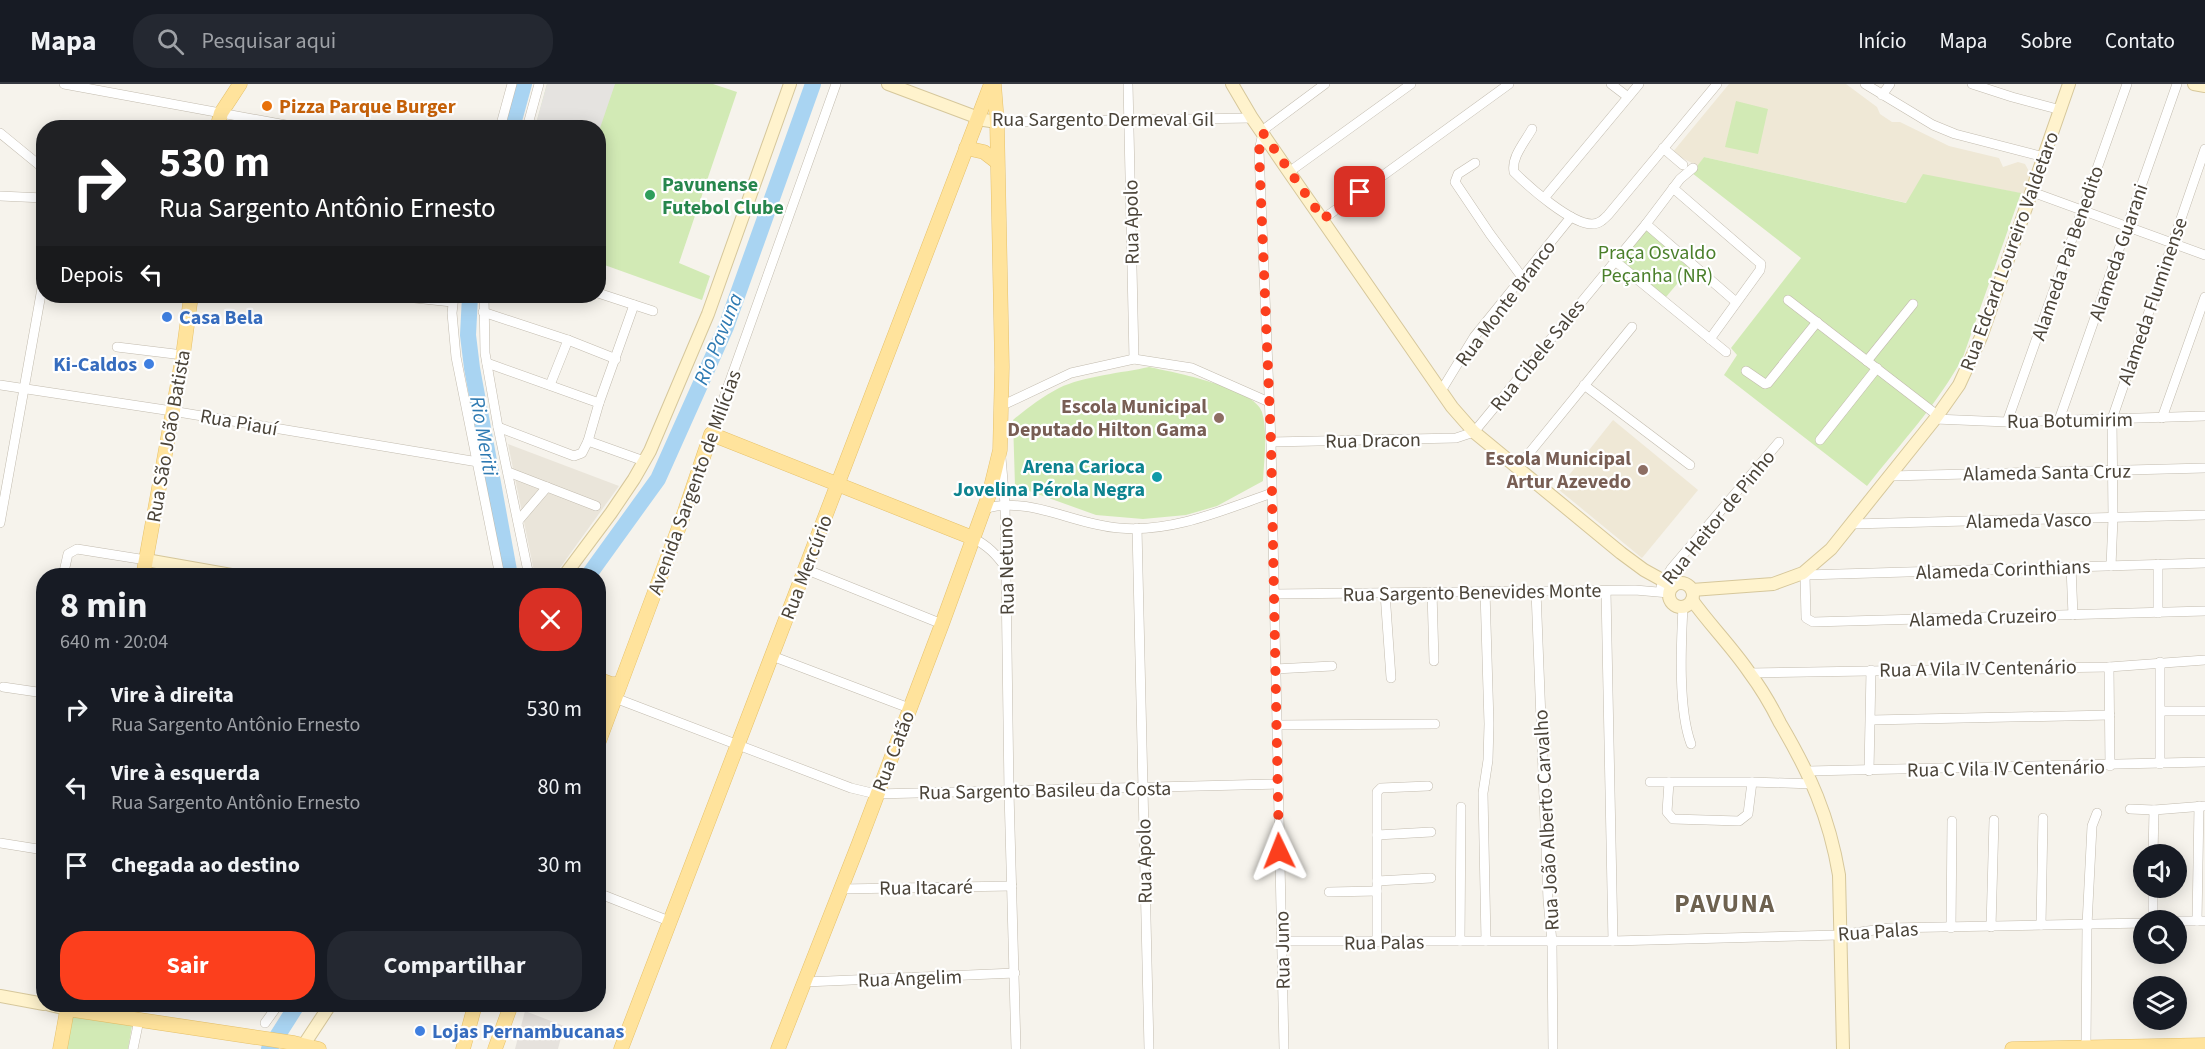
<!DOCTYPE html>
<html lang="pt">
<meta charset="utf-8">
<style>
body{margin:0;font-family:"Source Sans 3",sans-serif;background:#242831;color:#f1f3f6;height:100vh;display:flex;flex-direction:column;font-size:22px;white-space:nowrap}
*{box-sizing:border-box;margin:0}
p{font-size:20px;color:#9ea1a6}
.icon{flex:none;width:33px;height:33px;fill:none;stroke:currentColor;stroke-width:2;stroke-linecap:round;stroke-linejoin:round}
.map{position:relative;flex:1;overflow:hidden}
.details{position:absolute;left:36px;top:484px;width:570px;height:444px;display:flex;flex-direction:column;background:#171b24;border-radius:24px;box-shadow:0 3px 15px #0003}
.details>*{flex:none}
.hud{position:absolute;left:36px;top:36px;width:570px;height:183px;border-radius:24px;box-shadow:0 3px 15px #0003;background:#202124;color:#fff;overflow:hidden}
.buttons{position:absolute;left:2133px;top:760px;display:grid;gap:12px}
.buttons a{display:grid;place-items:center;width:54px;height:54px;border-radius:50%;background:#171b24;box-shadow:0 3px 15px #0003;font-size:30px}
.pin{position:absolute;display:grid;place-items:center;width:51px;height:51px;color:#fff;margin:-26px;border-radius:12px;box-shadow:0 3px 9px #0006}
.me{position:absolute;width:66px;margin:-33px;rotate:358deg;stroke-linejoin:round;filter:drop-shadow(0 0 4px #0008)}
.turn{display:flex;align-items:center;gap:21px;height:126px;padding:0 24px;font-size:27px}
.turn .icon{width:78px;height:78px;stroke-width:2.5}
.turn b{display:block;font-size:42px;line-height:51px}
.then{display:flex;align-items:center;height:57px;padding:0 24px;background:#0003;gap:12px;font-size:22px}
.round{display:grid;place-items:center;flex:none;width:63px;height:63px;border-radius:24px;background:#242831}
.headline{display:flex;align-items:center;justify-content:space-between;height:102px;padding:0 24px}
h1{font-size:36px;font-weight:700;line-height:45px}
.primary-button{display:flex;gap:12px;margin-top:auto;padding:12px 24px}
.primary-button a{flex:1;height:69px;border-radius:24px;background:#fc3f1d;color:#fff;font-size:24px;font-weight:700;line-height:69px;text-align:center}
.primary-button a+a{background:#242831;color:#f1f3f6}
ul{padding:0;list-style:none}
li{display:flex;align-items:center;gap:18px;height:78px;padding:0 24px}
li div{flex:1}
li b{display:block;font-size:22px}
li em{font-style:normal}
header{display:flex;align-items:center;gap:36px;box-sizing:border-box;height:84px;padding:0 30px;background:#171b24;border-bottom:2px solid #363941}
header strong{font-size:28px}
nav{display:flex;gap:33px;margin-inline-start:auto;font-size:21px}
.search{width:420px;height:54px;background:#242831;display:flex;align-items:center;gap:15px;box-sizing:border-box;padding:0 21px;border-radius:24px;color:#9ea1a6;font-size:22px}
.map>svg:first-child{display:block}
.residential{fill:#eae5da}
.industrial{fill:#e6e2dd}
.education{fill:#efe8d6}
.green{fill:#d2eab5}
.parking{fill:#e5e3e0}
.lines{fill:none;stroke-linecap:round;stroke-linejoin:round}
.river{stroke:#a9d4f2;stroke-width:16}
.street-casing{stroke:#c2bbae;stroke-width:10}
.secondary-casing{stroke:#d6c79b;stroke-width:14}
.primary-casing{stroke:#e6c16a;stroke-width:15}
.street{stroke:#fff;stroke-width:9}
.secondary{stroke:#fff3cd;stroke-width:12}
.primary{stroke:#ffe39c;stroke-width:14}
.route{stroke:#fc3f1d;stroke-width:10;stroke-dasharray:0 18}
.food-dot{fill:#e8710a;stroke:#fff;stroke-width:2}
.leisure-dot{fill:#2e9e5b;stroke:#fff;stroke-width:2}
.shop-dot{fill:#3f7fe0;stroke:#fff;stroke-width:2}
.education-dot{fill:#8d6e63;stroke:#fff;stroke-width:2}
.culture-dot{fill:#0f9aa8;stroke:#fff;stroke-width:2}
.labels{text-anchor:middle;stroke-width:4.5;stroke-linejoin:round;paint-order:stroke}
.food-label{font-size:20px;font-weight:bold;fill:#c56008;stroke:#fff;text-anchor:start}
.street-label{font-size:20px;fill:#4b4439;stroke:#fff}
.leisure-label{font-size:20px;font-weight:bold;fill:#27864d;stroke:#fff;text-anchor:start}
.park-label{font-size:20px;fill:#4a7f2a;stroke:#fff}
.shop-label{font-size:20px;font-weight:bold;fill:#366cbe;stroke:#fff;text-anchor:start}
.education-label{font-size:20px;font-weight:bold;fill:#785e54;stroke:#fff;text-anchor:end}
.culture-label{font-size:20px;font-weight:bold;fill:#0d838f;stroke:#fff;text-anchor:end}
.water-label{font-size:21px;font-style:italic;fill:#2e7ab2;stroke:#fff}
.district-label{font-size:26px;font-weight:bold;letter-spacing:1.5px;fill:#6e6250;stroke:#fff}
</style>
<header>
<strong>Mapa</strong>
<div class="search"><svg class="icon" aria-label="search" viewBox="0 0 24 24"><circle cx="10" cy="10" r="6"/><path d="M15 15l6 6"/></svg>Pesquisar aqui</div>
<nav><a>Início</a><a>Mapa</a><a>Sobre</a><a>Contato</a></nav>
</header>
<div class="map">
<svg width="2205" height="965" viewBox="0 0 2205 965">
<rect width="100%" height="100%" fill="#f6f3ec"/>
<path class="residential" d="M508 360 619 402 554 492H535Z"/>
<path class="industrial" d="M525 927 564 942 558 965H515Z"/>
<g class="education">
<path d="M1729 0H1846L1877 23 1880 30 1892 38H1900L1949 62 1999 74 2003 83 2018 78 2025 80 2031 91 2025 110 1923 91 1907 119 1704 73 1698 82 1672 69Z"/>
<path d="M1613 336 1698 406 1642 474 1558 405Z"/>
</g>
<g class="green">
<path d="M547 0H713L737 8 679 179 710 192 702 216 599 179 598 44H535Z"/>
<path d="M1736 17 1768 25 1758 70 1725 63Z"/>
<path d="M1704 73 1906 119 1923 90 2021 109 1963 273C1938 320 1900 360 1867 402L1724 291 1737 271 1731 264 1801 174 1692 89Z"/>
<path d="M1647 145 1692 182 1666 213 1621 176Z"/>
<path d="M1149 283C1173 288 1255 304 1262 328 1268 349 1264 375 1263 397L1217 422 1186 431 1143 435 1096 431 1015 402 1013 336C1027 324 1042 313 1059 304 1084 292 1122 289 1149 283Z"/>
<path d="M72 931 132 942 128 965H66Z"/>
</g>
<path class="parking" d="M547 0H615L599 47 598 44 535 43Z"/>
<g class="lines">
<g class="river">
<path d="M512 44 524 0"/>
<path d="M470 212 468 251 472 284 510 492"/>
<path d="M588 492 658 395 726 243 813 0"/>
<path d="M269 965 297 921"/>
</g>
<g class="street-casing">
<g id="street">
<path d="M64 0 302 44"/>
<path d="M1128 0 1134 275"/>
<path d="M1611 0 1628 13"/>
<path d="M1865 0 1933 41 1955 50 2044 73"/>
<path d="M1972 0 2012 13 2061 26"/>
<path d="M1882 11 1890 0"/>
<path d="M997 38 1252 34"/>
<path d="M500 44 512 0"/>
<path d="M527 44 539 0"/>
<path d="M1532 45C1525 58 1511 73 1514 88 1529 103 1571 140 1592 140 1599 140 1603 136 1608 131L1717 0"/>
<path d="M0 49 44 85"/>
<path d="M1663 64 1683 81"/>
<path d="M1475 79 1458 90 1455 98 1490 150 1522 193"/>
<path d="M1289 88 1411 0"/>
<path d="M1673 104 1761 180 1760 186 1710 255"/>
<path d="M2032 108 2205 171"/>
<path d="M0 112 44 114"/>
<path d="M1545 113 1639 0"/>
<path d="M1323 135 1509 0"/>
<path d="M1646 140 1736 218"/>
<path d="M1615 177 1726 268"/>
<path d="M598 209 653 227"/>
<path d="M396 212 452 218"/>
<path d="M454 212 452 229 456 273 500 492"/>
<path d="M484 212 485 269 498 343 529 492"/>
<path d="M1788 216 1937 331"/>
<path d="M483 228 568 256 616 275"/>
<path d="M117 263 183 271"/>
<path d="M1867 277 1913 220"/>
<path d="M487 279 599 319"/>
<path d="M1746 287 1765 300 1768 299 1817 238"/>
<path d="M0 301 172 327 478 378"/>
<path d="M550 301 568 256"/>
<path d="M1584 301 1690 381"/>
<path d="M1441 307 1474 253 1571 133"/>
<path d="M1001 322 1071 289 1134 275 1192 284 1269 318"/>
<path d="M2162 334 2205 213"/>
<path d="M1935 335 2007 338 2205 332"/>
<path d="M2059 336 2177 0"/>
<path d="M2007 338 2127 0"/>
<path d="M498 343 574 372 582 369 588 357 599 319 634 221"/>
<path d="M711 350 836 0"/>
<path d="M1820 356 1877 284"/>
<path d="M588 357 644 377"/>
<path d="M1271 358 1456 354 1474 348 1646 140 1680 95 1693 84"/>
<path d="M1001 374 1005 420 1009 708 1016 965"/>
<path d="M1518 383 1632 243"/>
<path d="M508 388 596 422"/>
<path d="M1890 392 2205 384"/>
<path d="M984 425C1030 411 1073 441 1119 444 1172 449 1223 426 1272 409"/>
<path d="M518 437 547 403"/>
<path d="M0 439 44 193"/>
<path d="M1852 440 2205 431"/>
<path d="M1137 444 1149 965"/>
<path d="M973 454C988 462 996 470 1006 484"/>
<path d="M2111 482 2113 434 2112 335 2205 65"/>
<path d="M2071 483 2073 531"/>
<path d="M805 485 942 540"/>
<path d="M1803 489 1805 491 2205 479"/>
<path d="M1805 491 1806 534 1813 538 2205 527"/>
<path d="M63 492 68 470 77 465 146 476"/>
<path d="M1661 503 1671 485 1779 358"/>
<path d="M1485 507 1489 640 1488 676 1483 709 1486 857"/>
<path d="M1536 507 1548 816 1552 858 1553 965"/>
<path d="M1606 507 1613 857"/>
<path d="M1432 508 1434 577"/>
<path d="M1385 509 1391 594"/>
<path d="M1274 510 1635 506 1669 509"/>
<path d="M1683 523C1681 561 1678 625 1691 660"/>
<path d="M2158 529V480"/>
<path d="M772 572 909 624"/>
<path d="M2160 578V680"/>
<path d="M2109 583 2110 682"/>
<path d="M1275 585 1332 582"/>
<path d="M1750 589 2109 583 2205 576"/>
<path d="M3 603 44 609"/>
<path d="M615 614 851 704 876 710 1277 700"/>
<path d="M2161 627H2205"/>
<path d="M1871 636 2110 631"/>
<path d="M1276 641 1435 640"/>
<path d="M1808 687 2205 678"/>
<path d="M1869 687 1871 586"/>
<path d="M1650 698H1752L1813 700"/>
<path d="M1669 698 1667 728 1673 735 1739 737 1748 730 1752 698"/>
<path d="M2130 725 2154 726 2205 722"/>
<path d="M1377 751 1431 748"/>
<path d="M0 759 44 766"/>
<path d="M2153 771 2154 726"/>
<path d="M1377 797 1431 794"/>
<path d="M841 805 1012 802"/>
<path d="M1329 808 1377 807"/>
<path d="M598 809 669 837"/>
<path d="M2153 837V804"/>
<path d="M2176 837H2205"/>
<path d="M2197 837 2199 722"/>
<path d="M2041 841 2043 734"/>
<path d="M1991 843 1994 736"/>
<path d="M1951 844 1952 737"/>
<path d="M1282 857H1613L1839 851 1889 844 2144 839"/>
<path d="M1460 857 1461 723"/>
<path d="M1377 858V708L1381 704 1428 702"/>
<path d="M805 898 1015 889"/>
<path d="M265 939 278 921"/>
<path d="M2086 963 2087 841 2092 742 2097 729"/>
<path d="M133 965 139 936"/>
<path d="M1284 965 1271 358 1259 67 1263 49 1267 43 1325 0"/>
</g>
</g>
<g class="secondary-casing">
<g id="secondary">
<path d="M888 0 984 36 997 38"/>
<path d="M1232 0 1252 34 1289 88 1452 323 1474 348 1621 469 1644 486 1673 502"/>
<path d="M2194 0 2205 2"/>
<path d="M146 476 237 492"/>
<path d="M564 492 611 429 634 395 650 367 708 230 790 0"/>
<circle cx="1681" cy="511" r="12"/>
<path d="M1692 506 1773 500 1803 489 1831 465 1935 335 1959 301 1981 253 2069 0"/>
<path d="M1692 516C1710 541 1732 563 1749 588 1761 604 1771 621 1780 639 1810 690 1829 732 1839 791L1843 965"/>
<path d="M0 912 44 920"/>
<path d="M50 921 67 925"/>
<path d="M301 965 330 921"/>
</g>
</g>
<g class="primary-casing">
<g id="primary">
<path d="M217 44 221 29 240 0"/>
<path d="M966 64 984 68 997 78"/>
<path d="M143 492 183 271 191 212"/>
<path d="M598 595 611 600H620"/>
<path d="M598 608 615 614"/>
<path d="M598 660 685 427 711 350 973 454"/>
<path d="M67 925 294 959 319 965"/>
<path d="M60 965 68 921"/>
<path d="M463 965 475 921"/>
<path d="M495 965 511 921"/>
<path d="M621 965 991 0"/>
<path d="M778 965 859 759 942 540 989 411 1000 366 1002 283 997 38 994 0"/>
<path d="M2012 965 2205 961"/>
</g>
</g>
<use href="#street" class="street"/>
<use href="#secondary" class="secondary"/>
<use href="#primary" class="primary"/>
</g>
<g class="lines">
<path class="route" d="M1279 767 1271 358 1259 67 1263 49 1323 135 1360 108"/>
</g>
<circle class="food-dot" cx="267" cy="22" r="6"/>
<circle class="leisure-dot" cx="650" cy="111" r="6"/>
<g class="shop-dot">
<circle cx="167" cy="233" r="6"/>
<circle cx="149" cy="280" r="6"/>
<circle cx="420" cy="947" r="6"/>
</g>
<g class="education-dot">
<circle cx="1219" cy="334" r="6"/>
<circle cx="1643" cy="386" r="6"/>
</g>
<circle class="culture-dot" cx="1157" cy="393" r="6"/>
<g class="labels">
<g class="food-label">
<text x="279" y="29">Pizza Parque Burger</text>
</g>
<g class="street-label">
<text x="1103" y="42">Rua Sargento Dermeval Gil</text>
<text transform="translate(1131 138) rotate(-91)" y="7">Rua Apolo</text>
<text transform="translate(2009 167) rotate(-70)" y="7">Rua Edcard Loureiro Valdetaro</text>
<text transform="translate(2118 168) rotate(-71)" y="7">Alameda Guarani</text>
<text transform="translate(2067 169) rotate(-71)" y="7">Alameda Pai Benedito</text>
<text transform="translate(2152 217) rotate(-71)" y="7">Alameda Fluminense</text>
<text transform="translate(1505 219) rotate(-53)" y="7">Rua Monte Branco</text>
<text transform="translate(1537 271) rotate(-51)" y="7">Rua Cibele Sales</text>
<text transform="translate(2070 336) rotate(-1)" y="7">Rua Botumirim</text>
<text transform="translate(239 338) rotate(10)" y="7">Rua Piauí</text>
<text transform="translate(168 352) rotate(-80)" y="7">Rua São João Batista</text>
<text transform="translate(1373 356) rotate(-1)" y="7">Rua Dracon</text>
<text transform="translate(2047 388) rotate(-1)" y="7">Alameda Santa Cruz</text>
<text transform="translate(694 398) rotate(-70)" y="7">Avenida Sargento de Milícias</text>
<text transform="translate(1718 433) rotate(-51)" y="7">Rua Heitor de Pinho</text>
<text transform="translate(2029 436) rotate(-1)" y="7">Alameda Vasco</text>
<text transform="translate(1006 482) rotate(-91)" y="7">Rua Netuno</text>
<text transform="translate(806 483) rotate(-69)" y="7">Rua Mercúrio</text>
<text transform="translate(2003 485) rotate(-2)" y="7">Alameda Corinthians</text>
<text transform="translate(1472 508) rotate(-1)" y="7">Rua Sargento Benevides Monte</text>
<text transform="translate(1983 533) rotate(-2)" y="7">Alameda Cruzeiro</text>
<text transform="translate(1978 584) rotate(-1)" y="7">Rua A Vila IV Centenário</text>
<text transform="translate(893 667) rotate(-69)" y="7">Rua Catão</text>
<text transform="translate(2006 684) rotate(-1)" y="7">Rua C Vila IV Centenário</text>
<text transform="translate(1045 706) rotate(-1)" y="7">Rua Sargento Basileu da Costa</text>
<text transform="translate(1546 736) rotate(-93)" y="7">Rua João Alberto Carvalho</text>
<text transform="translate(1144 777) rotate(-91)" y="7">Rua Apolo</text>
<text transform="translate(926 803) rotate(-1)" y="7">Rua Itacaré</text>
<text transform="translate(1878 847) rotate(-4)" y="7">Rua Palas</text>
<text transform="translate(1384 858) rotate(-1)" y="7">Rua Palas</text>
<text transform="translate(1282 866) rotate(-91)" y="7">Rua Juno</text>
<text transform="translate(910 894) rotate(-2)" y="7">Rua Angelim</text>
</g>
<g class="leisure-label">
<text x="662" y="107">Pavunense<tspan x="662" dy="23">Futebol Clube</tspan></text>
</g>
<g class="park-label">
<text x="1657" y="175">Praça Osvaldo<tspan x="1657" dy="23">Peçanha (NR)</tspan></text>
</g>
<g class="shop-label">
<text x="179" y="240">Casa Bela</text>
<text x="137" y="287" text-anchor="end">Ki-Caldos</text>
<text x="432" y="954">Lojas Pernambucanas</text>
</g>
<g class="education-label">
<text x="1207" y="329">Escola Municipal<tspan x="1207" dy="23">Deputado Hilton Gama</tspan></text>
<text x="1631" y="381">Escola Municipal<tspan x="1631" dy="23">Artur Azevedo</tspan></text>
</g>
<g class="culture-label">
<text x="1145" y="389">Arena Carioca<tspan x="1145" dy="23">Jovelina Pérola Negra</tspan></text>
</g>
<g class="water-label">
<text transform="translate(718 255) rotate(-68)" y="7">Rio Pavuna</text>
<text transform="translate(484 352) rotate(80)" y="7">Rio Meriti</text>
</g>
<g class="district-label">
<text x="1725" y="828">PAVUNA</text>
</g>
</g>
</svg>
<div class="buttons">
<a><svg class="icon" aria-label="sound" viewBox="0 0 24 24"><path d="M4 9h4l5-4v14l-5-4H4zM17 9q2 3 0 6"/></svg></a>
<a><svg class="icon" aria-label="search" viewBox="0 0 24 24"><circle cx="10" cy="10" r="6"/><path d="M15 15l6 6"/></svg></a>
<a><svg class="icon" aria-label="layers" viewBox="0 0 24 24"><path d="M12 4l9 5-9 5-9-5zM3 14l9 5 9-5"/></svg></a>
</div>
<div class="pin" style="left:1360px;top:108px;background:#d93025"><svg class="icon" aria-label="arrive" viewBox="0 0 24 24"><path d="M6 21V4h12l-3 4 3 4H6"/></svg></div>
<svg class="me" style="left:1279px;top:767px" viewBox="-20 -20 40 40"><path d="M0-17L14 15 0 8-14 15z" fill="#fc3f1d" stroke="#fff" stroke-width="4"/></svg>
<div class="hud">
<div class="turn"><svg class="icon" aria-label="right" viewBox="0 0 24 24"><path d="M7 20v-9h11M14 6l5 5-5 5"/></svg><div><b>530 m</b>Rua Sargento Antônio Ernesto</div></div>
<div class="then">Depois<svg class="icon" aria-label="left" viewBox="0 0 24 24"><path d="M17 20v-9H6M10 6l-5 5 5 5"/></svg></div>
</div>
<section class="details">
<div class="headline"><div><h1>8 min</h1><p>640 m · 20:04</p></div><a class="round" style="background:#d93025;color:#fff"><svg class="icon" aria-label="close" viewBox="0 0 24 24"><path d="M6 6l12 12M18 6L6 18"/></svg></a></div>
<ul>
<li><svg class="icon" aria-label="right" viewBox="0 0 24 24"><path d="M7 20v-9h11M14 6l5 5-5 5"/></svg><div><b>Vire à direita</b><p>Rua Sargento Antônio Ernesto</p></div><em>530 m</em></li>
<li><svg class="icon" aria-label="left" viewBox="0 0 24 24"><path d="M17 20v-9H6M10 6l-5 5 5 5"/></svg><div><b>Vire à esquerda</b><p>Rua Sargento Antônio Ernesto</p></div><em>80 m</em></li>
<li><svg class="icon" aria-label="arrive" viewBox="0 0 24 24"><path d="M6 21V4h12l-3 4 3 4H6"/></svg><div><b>Chegada ao destino</b></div><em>30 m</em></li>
</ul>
<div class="primary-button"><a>Sair</a><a>Compartilhar</a></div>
</section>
</div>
